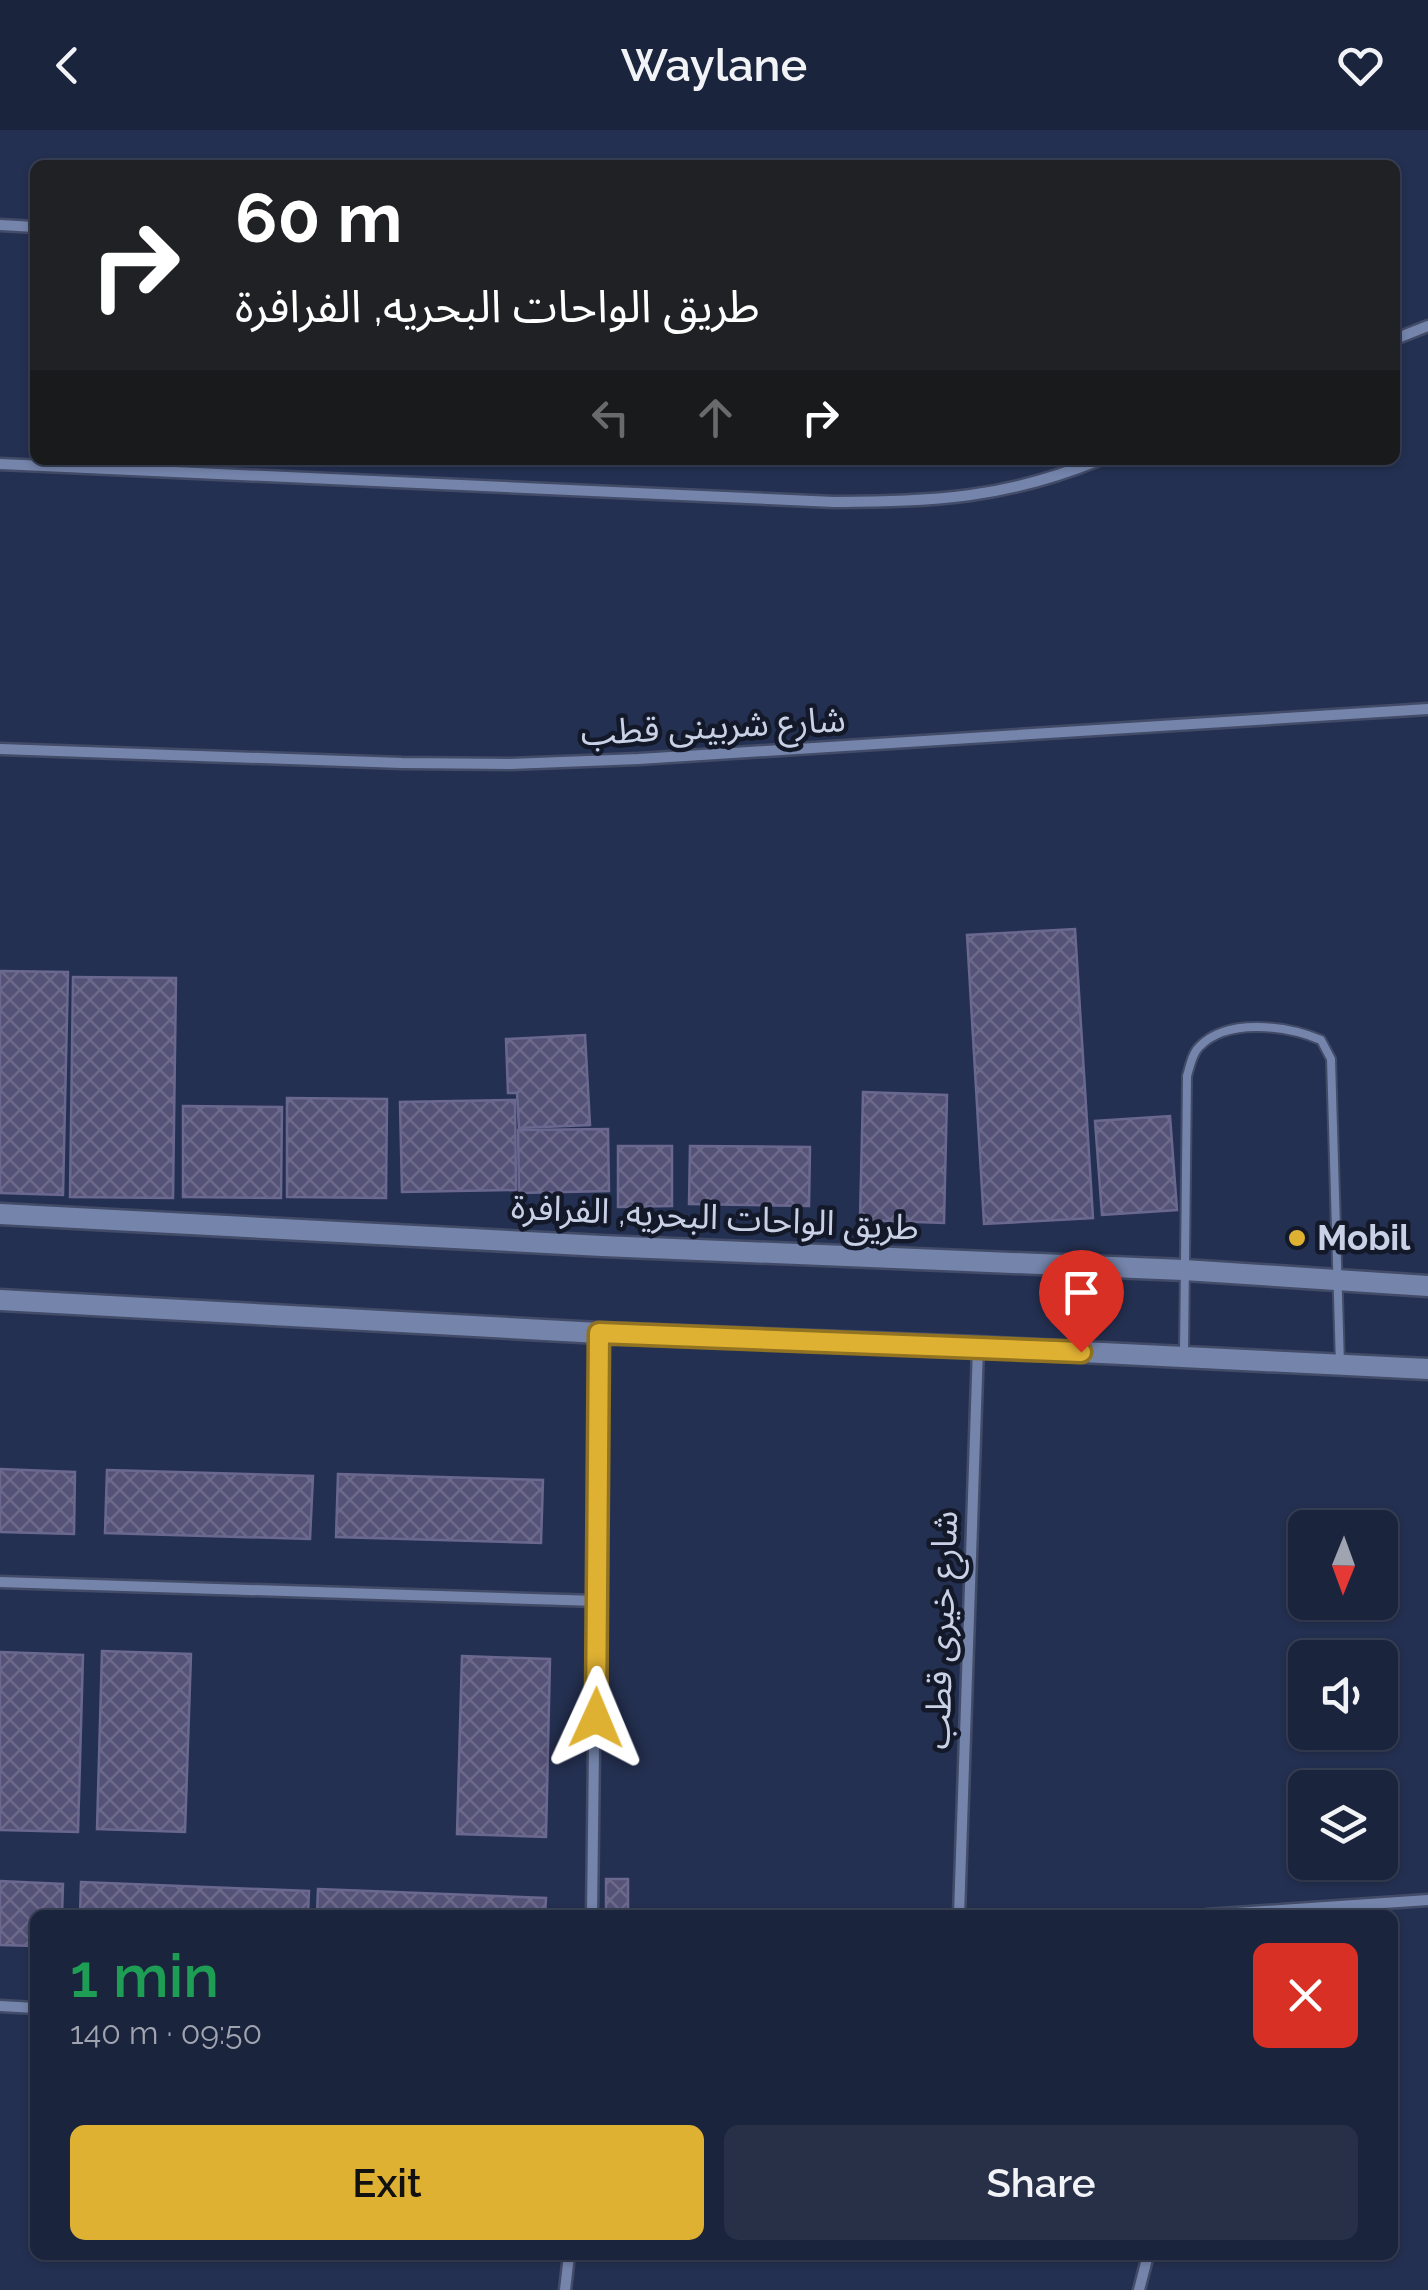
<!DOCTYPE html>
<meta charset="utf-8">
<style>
body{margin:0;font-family:Raleway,"Noto Sans Arabic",sans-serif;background:#283048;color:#f1f3f6;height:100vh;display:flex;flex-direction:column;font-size:38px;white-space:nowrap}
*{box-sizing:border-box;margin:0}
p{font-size:32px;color:#a0a4b0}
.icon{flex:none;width:55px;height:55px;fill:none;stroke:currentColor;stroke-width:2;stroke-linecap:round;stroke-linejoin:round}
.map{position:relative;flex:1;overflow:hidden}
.details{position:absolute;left:30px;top:1780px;width:1368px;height:350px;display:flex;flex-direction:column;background:#1b243d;border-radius:15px;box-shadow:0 2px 8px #0004,0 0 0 2px #394157}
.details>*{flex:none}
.guide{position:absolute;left:30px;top:30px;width:1370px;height:305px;border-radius:15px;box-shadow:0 2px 8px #0004,0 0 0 2px #394157;background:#202124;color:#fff;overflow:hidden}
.needle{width:65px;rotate:181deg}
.buttons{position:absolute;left:1288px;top:1380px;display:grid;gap:20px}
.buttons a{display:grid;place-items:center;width:110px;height:110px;border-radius:15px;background:#1b243d;box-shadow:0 2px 8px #0004,0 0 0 2px #394157;font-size:50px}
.pin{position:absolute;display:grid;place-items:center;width:85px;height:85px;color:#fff;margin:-102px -42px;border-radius:50% 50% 50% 0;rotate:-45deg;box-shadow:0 0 10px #0007}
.pin .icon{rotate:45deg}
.me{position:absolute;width:110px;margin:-55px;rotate:1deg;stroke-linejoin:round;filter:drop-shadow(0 0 8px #0008)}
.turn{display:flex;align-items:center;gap:35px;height:210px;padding:0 40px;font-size:45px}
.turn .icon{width:130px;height:130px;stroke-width:2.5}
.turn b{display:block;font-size:70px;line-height:85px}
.lanes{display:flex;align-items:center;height:95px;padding:0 40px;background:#0003;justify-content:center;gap:50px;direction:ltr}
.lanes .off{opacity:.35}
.round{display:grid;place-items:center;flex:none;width:105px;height:105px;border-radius:15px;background:#283048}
.headline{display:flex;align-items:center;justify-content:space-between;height:170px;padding:0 40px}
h1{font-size:60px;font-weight:600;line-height:75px;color:#1e9e55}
.action{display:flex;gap:20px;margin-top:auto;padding:20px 40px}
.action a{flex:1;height:115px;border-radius:15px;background:#dfb133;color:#111;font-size:40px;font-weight:600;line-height:115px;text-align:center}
.action a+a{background:#283048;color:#f1f3f6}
header{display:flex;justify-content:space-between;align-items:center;height:130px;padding:0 40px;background:#1b243d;font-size:45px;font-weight:600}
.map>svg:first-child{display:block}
.building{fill:url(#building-cross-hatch);stroke:#6a688f;stroke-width:2.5}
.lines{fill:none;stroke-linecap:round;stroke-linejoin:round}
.service-casing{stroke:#424b67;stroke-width:12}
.minor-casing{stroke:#424b67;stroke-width:15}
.secondary-casing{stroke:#424b67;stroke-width:25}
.service{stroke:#7484aa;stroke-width:8}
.minor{stroke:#7484aa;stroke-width:10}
.secondary{stroke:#7484aa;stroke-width:20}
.route-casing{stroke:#917321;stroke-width:25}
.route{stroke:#dfb133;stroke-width:18}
.poi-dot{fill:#dfb133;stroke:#131928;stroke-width:4}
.labels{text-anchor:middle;stroke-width:9;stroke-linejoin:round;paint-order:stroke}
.street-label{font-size:35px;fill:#c9d1e6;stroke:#131928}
.poi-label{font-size:35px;font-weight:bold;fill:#c9d1e6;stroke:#131928;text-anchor:start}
</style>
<header><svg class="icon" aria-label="back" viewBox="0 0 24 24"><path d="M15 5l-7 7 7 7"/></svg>Waylane<svg class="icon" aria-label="heart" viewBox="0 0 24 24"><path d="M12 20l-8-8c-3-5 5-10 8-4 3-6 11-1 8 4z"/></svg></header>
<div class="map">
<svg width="1428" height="2160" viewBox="0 0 1428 2160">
<defs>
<pattern id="building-cross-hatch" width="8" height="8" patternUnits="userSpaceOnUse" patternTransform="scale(2.5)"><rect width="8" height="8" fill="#555278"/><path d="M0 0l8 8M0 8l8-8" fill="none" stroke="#6c6a8b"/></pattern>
</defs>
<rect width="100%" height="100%" fill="#243051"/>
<g class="building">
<path d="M1075 799 1093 1088 984 1094 967 805Z"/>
<path d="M0 841 68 842 63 1065 0 1063Z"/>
<path d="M73 847 176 848 173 1068 70 1067Z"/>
<path d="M585 905 590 995 519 998 517 963H508L506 909Z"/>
<path d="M863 962 947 965 944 1093 860 1090Z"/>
<path d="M287 968 387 969 386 1068 287 1067Z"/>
<path d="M515 970 516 1060 402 1062 400 972Z"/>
<path d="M183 976 282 977 281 1068 183 1067Z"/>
<path d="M1170 986 1177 1080 1102 1085 1095 991Z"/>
<path d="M608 999 609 1061 519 1063 518 1000Z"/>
<path d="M618 1016H672V1076L618 1077Z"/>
<path d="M690 1016 810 1017 809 1076 689 1074Z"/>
<path d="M0 1339 75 1342 74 1404 0 1402Z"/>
<path d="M107 1340 313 1346 310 1409 105 1403Z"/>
<path d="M338 1344 543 1350 541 1413 336 1407Z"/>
<path d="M102 1521 191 1524 185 1702 97 1699Z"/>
<path d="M0 1522 83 1525 78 1702 0 1700Z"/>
<path d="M462 1526 550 1529 546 1707 457 1704Z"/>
<rect x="606" y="1749" width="22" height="36"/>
<path d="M0 1751 63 1754 62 1785H35V1816L0 1815Z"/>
<path d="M81 1752 309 1761 308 1785H80Z"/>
<path d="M318 1759 546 1768 545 1785H317Z"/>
</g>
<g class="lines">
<g class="service-casing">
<path id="service" d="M1184 1223 1187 946C1190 936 1192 924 1199 917 1227 887 1288 896 1321 910L1331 929 1340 1235"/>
</g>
<g class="minor-casing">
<g id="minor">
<path d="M0 95 35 97"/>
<path d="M1395 209 1428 196"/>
<path d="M0 334 834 372C936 371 1003 369 1099 330"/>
<path d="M0 619 402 633 510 634 639 629 1428 579"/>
<path d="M0 1452 597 1471"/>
<path d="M592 1785 599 1203"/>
<path d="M959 1785 978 1217"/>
<path d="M1206 1785 1428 1770"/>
<path d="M0 1876 35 1878"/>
<path d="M565 2160 569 2125"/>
<path d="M1139 2160 1148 2125"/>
</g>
</g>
<g class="secondary-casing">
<g id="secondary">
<path d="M0 1084 602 1116 1184 1140 1428 1156"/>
<path d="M0 1170 599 1203 978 1217 1428 1239"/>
</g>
</g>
<use href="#service" class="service"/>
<use href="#minor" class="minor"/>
<use href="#secondary" class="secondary"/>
</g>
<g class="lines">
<g class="route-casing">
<path id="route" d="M596 1588 599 1203 1081 1222"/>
</g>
<use href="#route" class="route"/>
</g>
<circle class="poi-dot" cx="1297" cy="1108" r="10"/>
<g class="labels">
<g class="street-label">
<text transform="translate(713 596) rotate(-3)" y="12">شارع شربينى قطب</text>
<text transform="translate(715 1087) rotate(3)" y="12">طريق الواحات البحريه, الفرافرة</text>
<text transform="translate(941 1500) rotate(-88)" y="12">شارع خيرى قطب</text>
</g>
<g class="poi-label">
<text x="1317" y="1120">Mobil</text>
</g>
</g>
</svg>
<div class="buttons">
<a><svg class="needle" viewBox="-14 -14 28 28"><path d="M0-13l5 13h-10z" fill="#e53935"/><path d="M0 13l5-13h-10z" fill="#a0a4b0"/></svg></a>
<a><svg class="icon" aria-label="sound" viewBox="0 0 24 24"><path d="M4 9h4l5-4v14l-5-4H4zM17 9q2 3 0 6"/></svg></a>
<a><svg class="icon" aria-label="layers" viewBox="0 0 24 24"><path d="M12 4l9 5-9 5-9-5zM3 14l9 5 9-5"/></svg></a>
</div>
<div class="pin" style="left:1081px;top:1222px;background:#d93025"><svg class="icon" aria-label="arrive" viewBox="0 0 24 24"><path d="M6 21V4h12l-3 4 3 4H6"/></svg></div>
<svg class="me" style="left:596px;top:1588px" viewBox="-20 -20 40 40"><path d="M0-17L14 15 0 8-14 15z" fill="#dfb133" stroke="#fff" stroke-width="4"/></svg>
<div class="guide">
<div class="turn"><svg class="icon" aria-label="right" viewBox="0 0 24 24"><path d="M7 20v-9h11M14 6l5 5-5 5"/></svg><div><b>60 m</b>طريق الواحات البحريه, الفرافرة</div></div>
<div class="lanes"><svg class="icon off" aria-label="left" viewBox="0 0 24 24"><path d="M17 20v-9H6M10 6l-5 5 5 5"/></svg><svg class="icon off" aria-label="ahead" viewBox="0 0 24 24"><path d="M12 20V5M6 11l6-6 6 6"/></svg><svg class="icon" aria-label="right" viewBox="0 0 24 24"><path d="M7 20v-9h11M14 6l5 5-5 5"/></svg></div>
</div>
<section class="details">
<div class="headline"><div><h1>1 min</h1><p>140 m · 09:50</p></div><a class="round" style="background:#d93025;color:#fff"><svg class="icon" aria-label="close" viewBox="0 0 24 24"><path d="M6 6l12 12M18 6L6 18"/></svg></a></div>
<div class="action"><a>Exit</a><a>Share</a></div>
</section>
</div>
